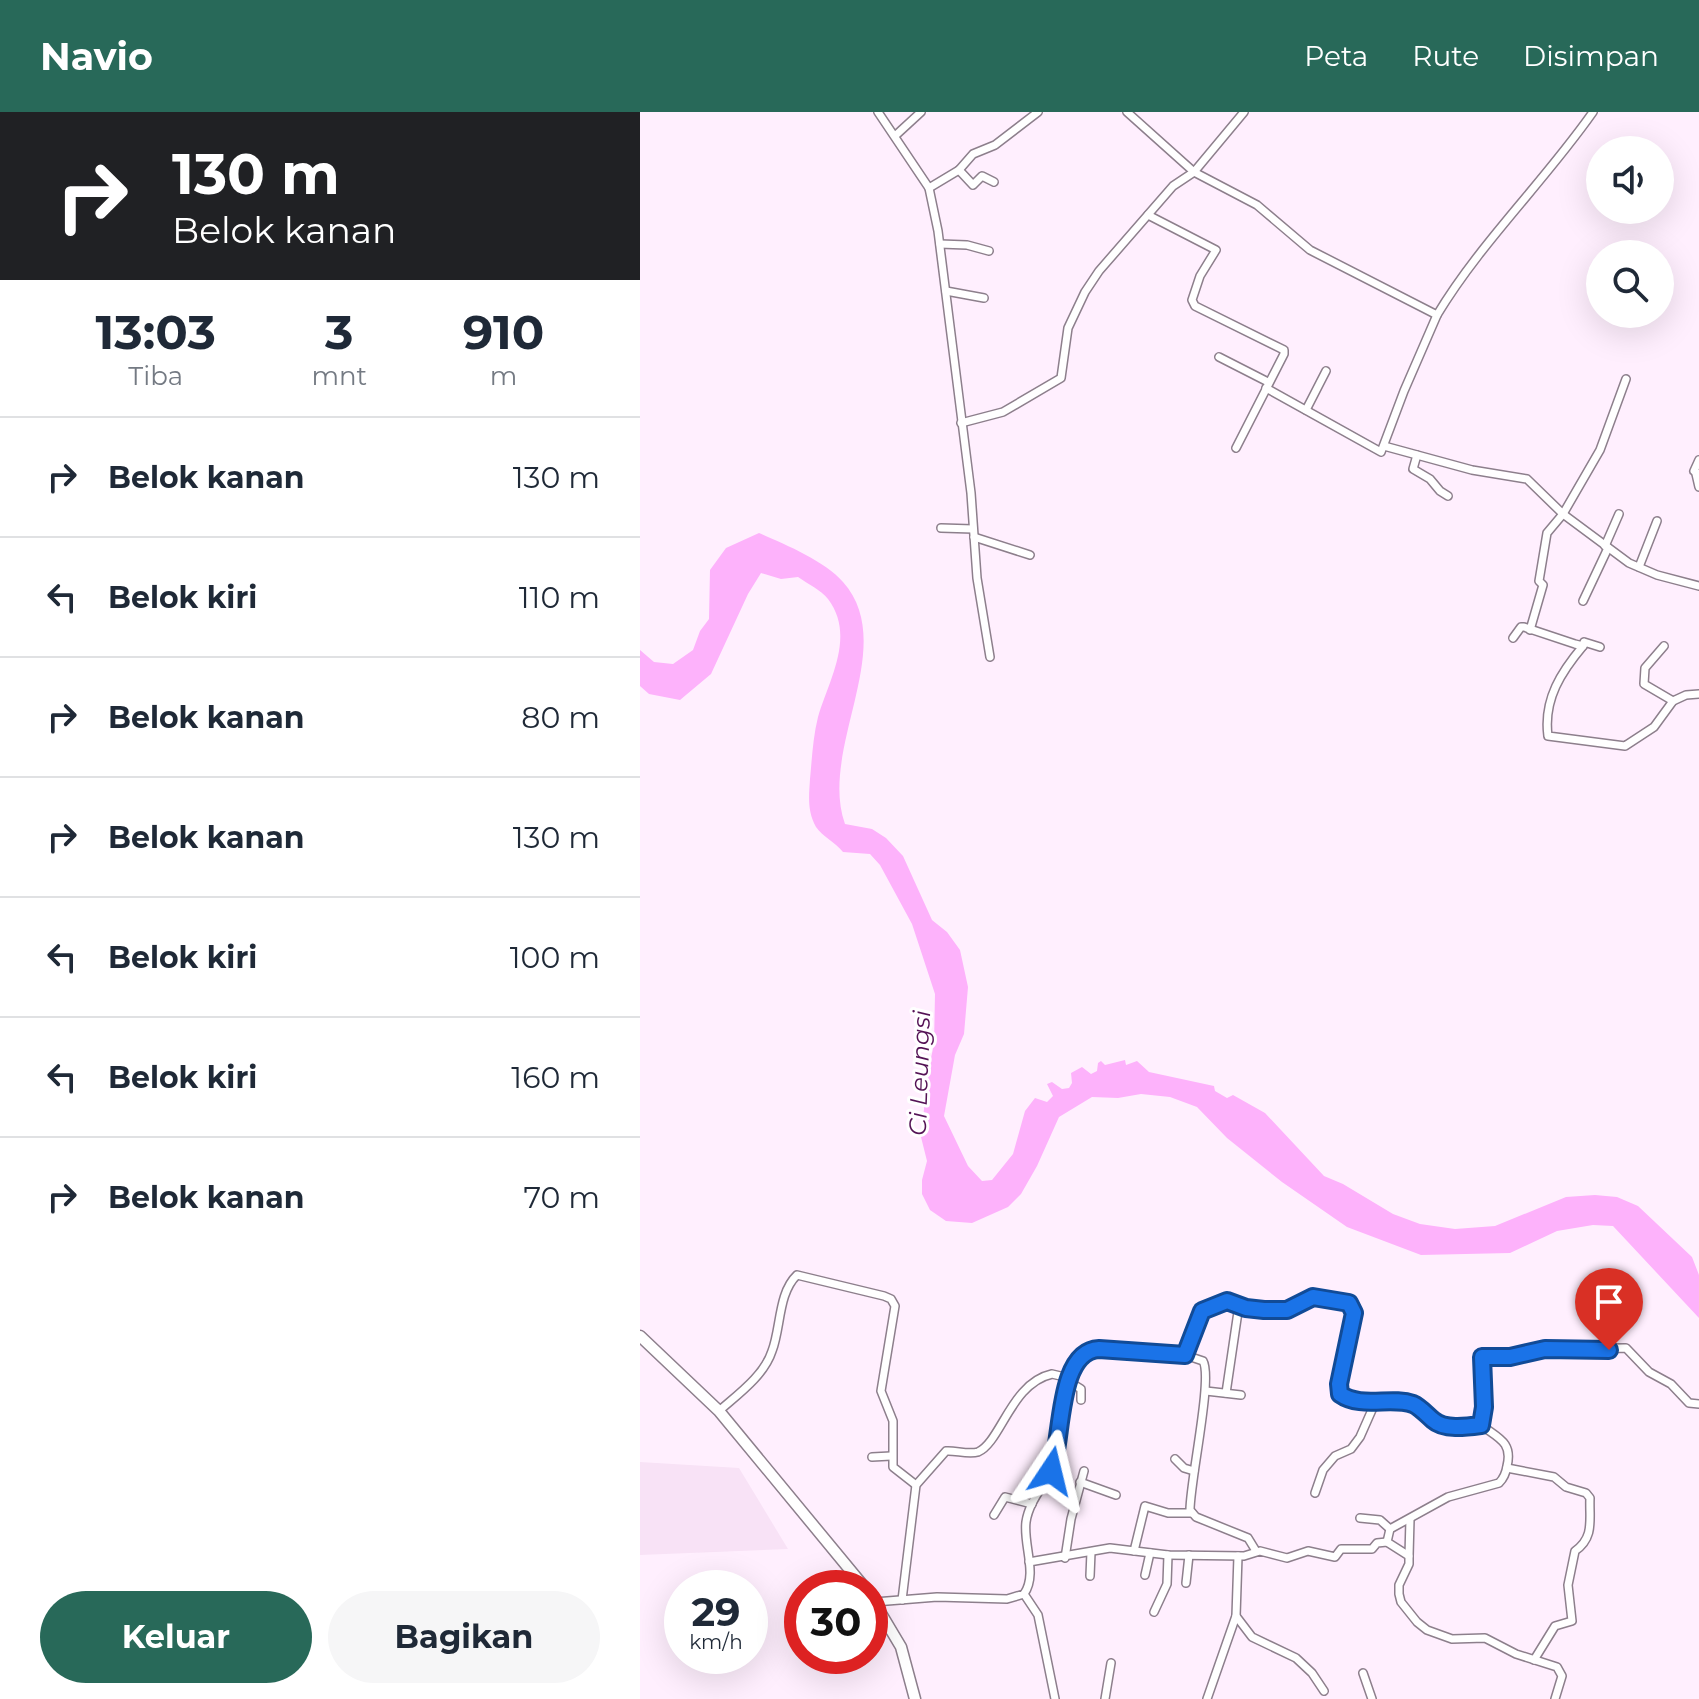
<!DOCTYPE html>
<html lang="id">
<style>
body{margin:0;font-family:Montserrat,sans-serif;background:#f6f6f7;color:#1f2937;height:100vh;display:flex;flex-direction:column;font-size:30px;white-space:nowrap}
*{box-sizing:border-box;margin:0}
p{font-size:26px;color:#747a83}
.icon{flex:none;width:44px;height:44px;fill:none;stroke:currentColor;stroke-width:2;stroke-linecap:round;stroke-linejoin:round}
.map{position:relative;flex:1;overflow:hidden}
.sheet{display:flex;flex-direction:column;background:#fff;width:640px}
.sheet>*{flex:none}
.top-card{background:#202124;color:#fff;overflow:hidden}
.buttons{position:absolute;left:946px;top:24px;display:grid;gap:16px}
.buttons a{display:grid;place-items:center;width:88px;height:88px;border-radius:50%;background:#fff;box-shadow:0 8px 32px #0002;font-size:40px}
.speed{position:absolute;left:24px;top:1458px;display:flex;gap:16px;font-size:40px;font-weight:700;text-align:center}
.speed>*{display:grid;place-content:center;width:104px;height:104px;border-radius:50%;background:#fff;box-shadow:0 8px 32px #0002;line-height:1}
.speed small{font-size:20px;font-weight:400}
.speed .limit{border:12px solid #d22;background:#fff;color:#111}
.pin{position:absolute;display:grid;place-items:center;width:68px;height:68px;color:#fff;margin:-82px -34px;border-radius:50% 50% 50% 0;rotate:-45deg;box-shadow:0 0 8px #0007}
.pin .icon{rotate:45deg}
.me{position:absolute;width:88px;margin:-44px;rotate:10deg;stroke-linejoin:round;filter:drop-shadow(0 0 6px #0008)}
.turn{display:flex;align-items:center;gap:28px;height:168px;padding:0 40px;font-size:36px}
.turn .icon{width:104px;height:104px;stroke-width:2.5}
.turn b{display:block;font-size:56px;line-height:68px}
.eta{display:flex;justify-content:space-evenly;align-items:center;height:136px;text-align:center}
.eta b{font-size:48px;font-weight:700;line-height:56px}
.primary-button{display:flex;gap:16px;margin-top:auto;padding:16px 40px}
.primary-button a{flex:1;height:92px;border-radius:48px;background:#286959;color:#fff;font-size:32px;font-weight:700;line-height:92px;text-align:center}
.primary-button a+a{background:#f6f6f7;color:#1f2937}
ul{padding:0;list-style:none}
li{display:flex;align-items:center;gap:24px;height:120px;padding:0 40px;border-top:2px solid #e0e1e3}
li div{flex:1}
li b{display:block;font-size:30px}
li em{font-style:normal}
header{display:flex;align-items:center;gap:48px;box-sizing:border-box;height:112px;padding:0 40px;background:#286959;color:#fff}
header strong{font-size:38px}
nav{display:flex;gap:44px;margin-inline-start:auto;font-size:28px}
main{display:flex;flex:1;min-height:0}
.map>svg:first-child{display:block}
.built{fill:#f8e2f6}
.water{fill:#fdb2fb}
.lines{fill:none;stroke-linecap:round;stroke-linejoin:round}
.street-casing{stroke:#8d7f8c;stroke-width:10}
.primary-casing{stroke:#8d7f8c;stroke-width:13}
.street{stroke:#fff;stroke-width:7}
.primary{stroke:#fff;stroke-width:10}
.route-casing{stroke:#114b97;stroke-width:20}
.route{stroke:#1a73e8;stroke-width:14}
.labels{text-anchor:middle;stroke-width:6;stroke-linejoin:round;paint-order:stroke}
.water-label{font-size:24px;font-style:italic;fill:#541255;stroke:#fff}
</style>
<header>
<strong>Navio</strong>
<nav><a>Peta</a><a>Rute</a><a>Disimpan</a></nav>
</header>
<main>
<section class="sheet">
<div class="top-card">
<div class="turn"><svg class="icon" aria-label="right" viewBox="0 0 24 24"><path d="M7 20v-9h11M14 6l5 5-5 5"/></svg><div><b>130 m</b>Belok kanan</div></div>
</div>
<div class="eta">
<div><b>13:03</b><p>Tiba</p></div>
<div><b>3</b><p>mnt</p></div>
<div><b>910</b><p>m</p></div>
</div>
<ul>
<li><svg class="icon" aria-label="right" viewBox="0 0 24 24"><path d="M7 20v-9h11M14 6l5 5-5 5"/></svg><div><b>Belok kanan</b></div><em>130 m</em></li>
<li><svg class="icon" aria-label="left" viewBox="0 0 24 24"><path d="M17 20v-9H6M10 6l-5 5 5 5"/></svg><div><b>Belok kiri</b></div><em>110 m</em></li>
<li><svg class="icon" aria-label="right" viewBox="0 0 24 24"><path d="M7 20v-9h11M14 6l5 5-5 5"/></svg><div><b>Belok kanan</b></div><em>80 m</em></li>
<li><svg class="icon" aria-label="right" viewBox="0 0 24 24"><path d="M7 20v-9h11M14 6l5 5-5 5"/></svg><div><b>Belok kanan</b></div><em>130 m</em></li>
<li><svg class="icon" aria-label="left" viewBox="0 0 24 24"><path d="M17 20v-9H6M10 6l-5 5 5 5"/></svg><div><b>Belok kiri</b></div><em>100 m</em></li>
<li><svg class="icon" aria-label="left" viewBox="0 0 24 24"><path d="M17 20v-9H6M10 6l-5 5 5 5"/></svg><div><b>Belok kiri</b></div><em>160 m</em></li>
<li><svg class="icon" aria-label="right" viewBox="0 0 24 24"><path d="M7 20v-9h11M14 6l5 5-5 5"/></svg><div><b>Belok kanan</b></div><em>70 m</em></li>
</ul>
<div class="primary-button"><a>Keluar</a><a>Bagikan</a></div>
</section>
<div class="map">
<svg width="1059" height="1587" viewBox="0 0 1059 1587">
<rect width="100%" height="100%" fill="#ffeffe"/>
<path class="built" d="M0 1350 99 1356 148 1437 0 1443Z"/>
<path class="water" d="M119 421C144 432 185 449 203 470 260 534 178 637 205 712L232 717 246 726 263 744 292 808 307 820 320 838 328 875 324 922 315 943 304 1004 328 1054 342 1069 352 1068 373 1042 385 999 395 986 407 990 413 984 407 972 412 970 422 977 429 976 432 971 431 961 442 955 451 962 457 959 458 951 461 949 465 953 485 948 486 953 497 949 509 960 574 974 575 979 587 986 593 983 625 1001 684 1064 703 1072 753 1102 780 1112 815 1117 855 1114 926 1085 955 1083 977 1085 998 1094 1052 1145 1059 1163V1206L973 1114 953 1113 917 1119 870 1141 781 1143 707 1115 642 1070 587 1026 557 995 530 985 501 982 478 986 452 985 419 1005 397 1054 381 1082 368 1095 332 1111 306 1109 290 1098 282 1082V1068L287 1049 281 1025 288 960 294 932 295 882 272 812 240 753 230 742 203 740C196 731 182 724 176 715 167 699 169 684 170 667 172 646 173 625 178 605 189 568 216 524 188 487 181 478 168 472 158 465L141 467 121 461 108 482 71 562 40 588 9 582 0 574V538L14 550 33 552 53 538 60 519 69 507 70 458 86 436Z"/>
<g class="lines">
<g class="street-casing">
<g id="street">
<path d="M238 0 289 76 298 119 331 381 337 466 350 545"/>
<path d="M487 0 554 60 617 93 670 138 797 203C841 130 904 70 953 0"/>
<path d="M256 23 281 0"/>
<path d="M319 58 333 73 342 64 354 70"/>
<path d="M289 76 319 58 333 42 355 33 398 0"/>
<path d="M508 103 576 138 560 164 552 188 555 194 644 238V242L596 336"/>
<path d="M300 132 327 133 349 139"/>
<path d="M306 179 344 186"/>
<path d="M579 245 628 270"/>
<path d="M626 276 741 340 764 279 797 203"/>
<path d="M666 298 686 259"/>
<path d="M321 311 363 300 421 266 428 216 445 180 459 159 533 74 554 60 604 0"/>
<path d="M744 334 832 358 887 367 923 402 989 451 1017 463 1059 474"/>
<path d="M777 343 773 357 790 367 800 379 808 384"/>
<path d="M1059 348 1054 359 1059 362"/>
<path d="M1056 362 1059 375"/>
<path d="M301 416 333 417"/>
<path d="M334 425 390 443"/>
<path d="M965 434 979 402"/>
<path d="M999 455 1017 409"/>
<path d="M943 489 968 436"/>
<path d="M890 518 903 473 899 469 907 421 923 402 960 338 986 267"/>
<path d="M873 526 881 515H884L935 532 943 534 944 530 960 535"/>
<path d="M943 534C922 559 903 587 908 624L985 634 1014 615 1033 589 1046 583 1059 582"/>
<path d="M1024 534 1005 556 1004 572 1033 589"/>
<path d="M545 1243 563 1249C573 1266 550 1369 550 1398L556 1405 608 1426 616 1439"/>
<path d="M428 1269 441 1277V1288"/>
<path d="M566 1279 601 1283"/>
<path d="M586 1281 599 1193"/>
<path d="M79 1299C97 1283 124 1264 132 1239 141 1216 138 1181 157 1163L244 1184 251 1187 255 1194 241 1279 253 1309V1355L276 1373"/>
<path d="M841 1313C858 1326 873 1330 867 1354 866 1361 864 1366 859 1371L808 1385 750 1417 747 1430 769 1444V1452L759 1473V1482L761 1490 777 1510 787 1518 812 1527 845 1526 876 1542 917 1555 922 1564 915 1587"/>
<path d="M232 1345 251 1344"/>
<path d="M535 1347 544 1356 554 1359"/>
<path d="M867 1356 914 1365 926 1375 946 1381 950 1386C949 1407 955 1425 935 1439L928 1473 932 1509 915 1514 894 1548"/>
<path d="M440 1370 476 1383"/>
<path d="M675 1381 683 1358 695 1344 711 1337 720 1325 735 1291"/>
<path d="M354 1403 365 1385 392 1392"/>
<path d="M720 1406 740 1408 750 1417"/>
<path d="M494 1439 505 1394 528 1401H552"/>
<path d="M598 1444 596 1504 612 1525 656 1546 672 1561 684 1579"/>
<path d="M769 1444 770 1407"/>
<path d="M425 1446 431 1407 444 1359"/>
<path d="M389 1450 470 1436 528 1443 604 1444 620 1439 647 1446 668 1439 695 1445 701 1437H732L737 1431 747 1430"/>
<path d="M505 1463 510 1441"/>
<path d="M450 1464 451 1440"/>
<path d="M546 1471 549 1443"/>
<path d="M384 1482 398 1503 415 1587"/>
<path d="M262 1488 276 1373 306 1339C315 1338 328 1343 338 1340 361 1330 371 1271 412 1262L429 1266"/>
<path d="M235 1490 297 1485 367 1487 384 1482C398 1462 383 1433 386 1410 389 1389 405 1373 413 1355 424 1326 415 1239 459 1237L545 1243 562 1199 587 1189 606 1196 624 1198H647L673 1185 709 1191 714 1201 699 1272 700 1282 704 1285 735 1291 772 1292 800 1313H841L844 1295 842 1245H875L905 1237 986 1236 1009 1260 1031 1272 1049 1291 1059 1292"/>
<path d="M514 1500 527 1472 528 1443"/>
<path d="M723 1561 732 1587"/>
<path d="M465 1587 471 1551"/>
<path d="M567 1587 596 1504"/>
</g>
</g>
<g class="primary-casing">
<g id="primary">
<path d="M0 1224 79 1299 225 1476"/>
<path d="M230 1483 261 1535 275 1587"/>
</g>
</g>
<use href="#street" class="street"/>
<use href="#primary" class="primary"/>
</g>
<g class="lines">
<g class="route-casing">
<path id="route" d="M411 1359C423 1331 416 1239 459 1237L545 1243 562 1199 587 1189 606 1196 624 1198H647L673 1185 709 1191 714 1201 699 1272 700 1282C721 1297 751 1284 773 1292 780 1295 787 1303 793 1308 804 1318 826 1315 841 1313L844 1295 842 1245H870L905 1237 969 1238"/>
</g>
<use href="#route" class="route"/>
</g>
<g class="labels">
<g class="water-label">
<text transform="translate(280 961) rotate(-88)" y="8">Ci Leungsi</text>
</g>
</g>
</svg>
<div class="buttons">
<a><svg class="icon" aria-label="sound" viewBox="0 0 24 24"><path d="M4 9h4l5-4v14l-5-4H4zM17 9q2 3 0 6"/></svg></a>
<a><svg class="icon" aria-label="search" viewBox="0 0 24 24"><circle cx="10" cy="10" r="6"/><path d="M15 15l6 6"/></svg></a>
</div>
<div class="speed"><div>29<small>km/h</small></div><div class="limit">30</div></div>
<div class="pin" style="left:969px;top:1238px;background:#d93025"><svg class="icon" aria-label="arrive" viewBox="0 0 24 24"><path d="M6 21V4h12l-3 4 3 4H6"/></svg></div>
<svg class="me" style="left:411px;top:1359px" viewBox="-20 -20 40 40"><path d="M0-17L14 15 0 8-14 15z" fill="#1a73e8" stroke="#fff" stroke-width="4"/></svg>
</div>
</main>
